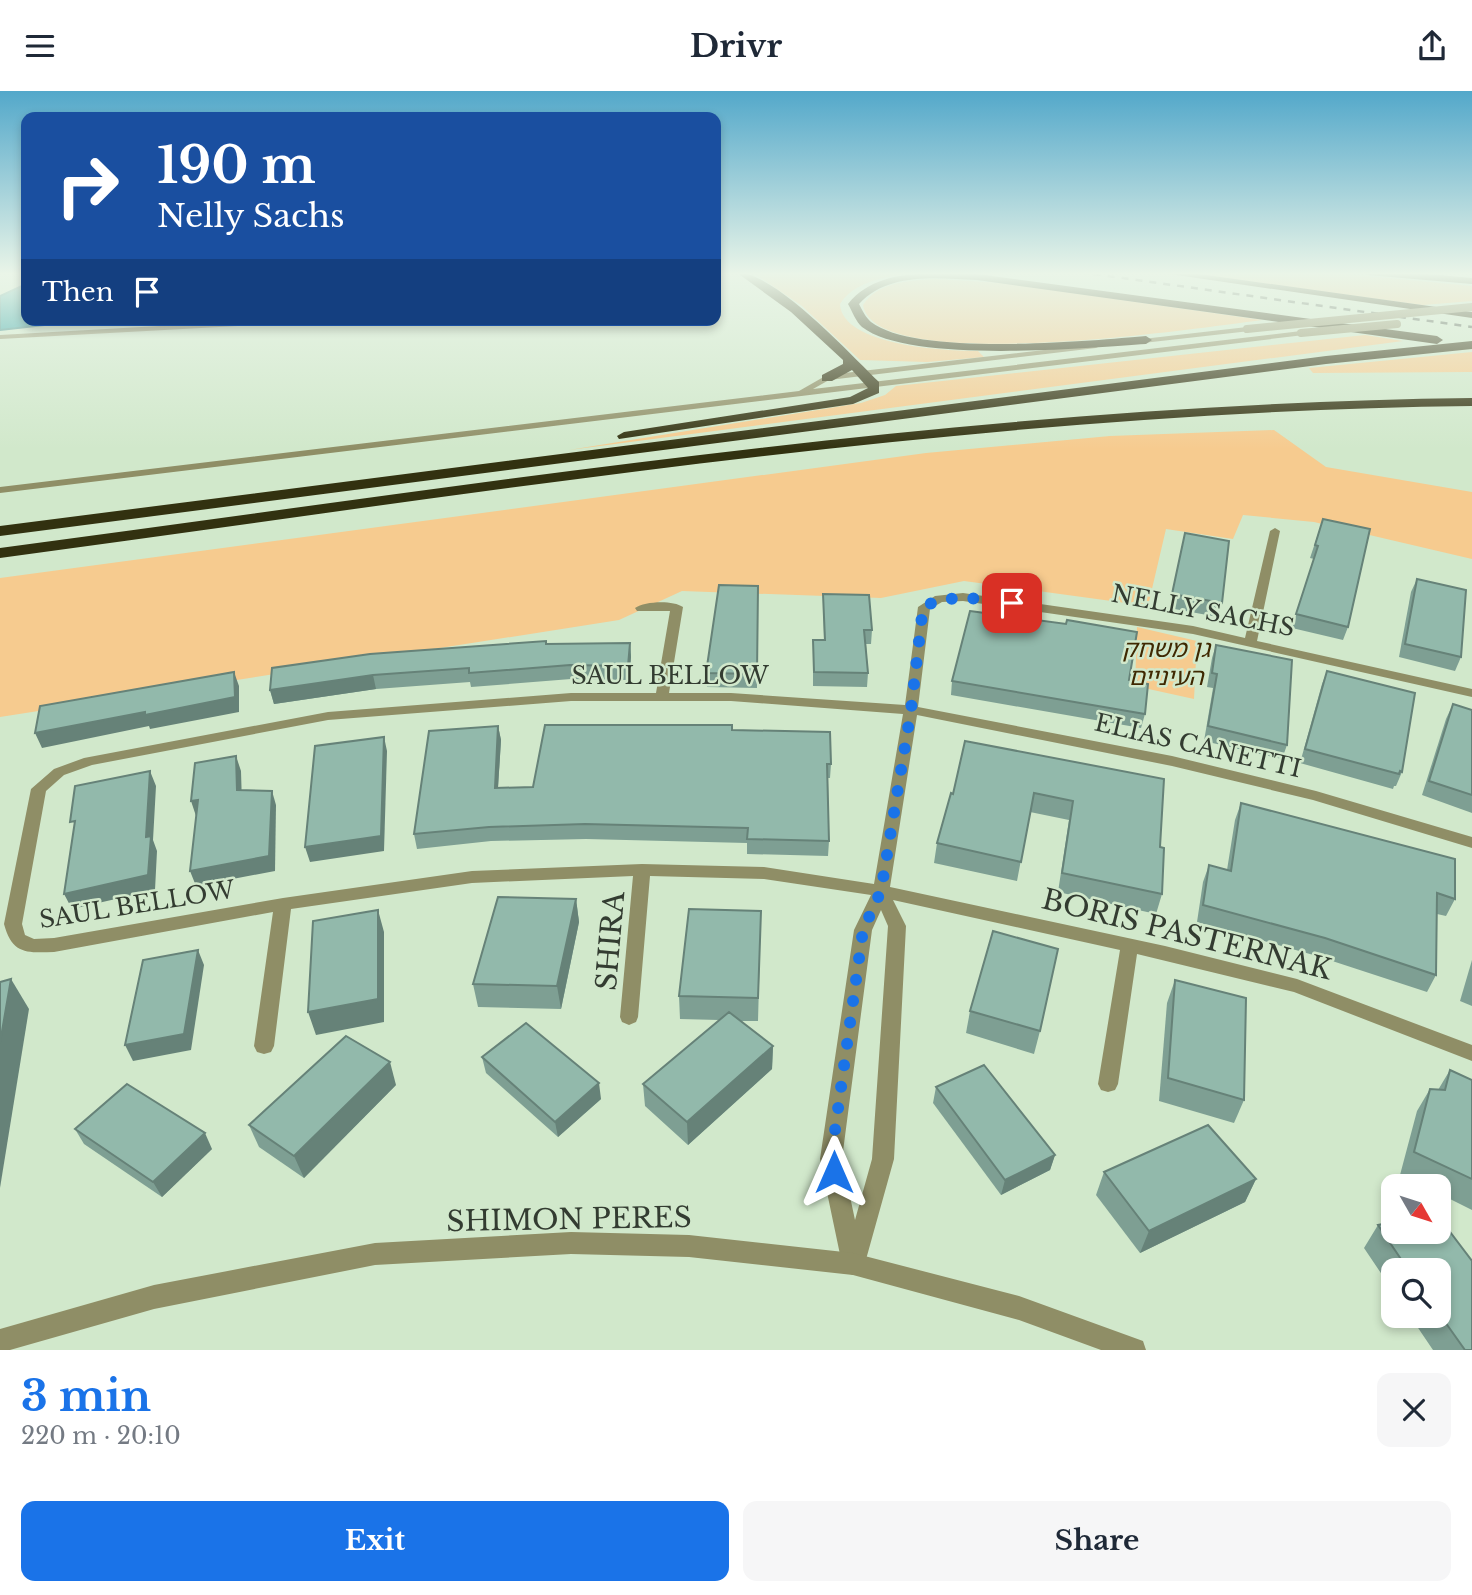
<!DOCTYPE html>
<meta charset="utf-8">
<style>
body{margin:0;font-family:"Libre Baskerville","Noto Sans Hebrew",serif;background:#f6f6f7;color:#1f2937;height:100vh;display:flex;flex-direction:column;font-size:26px;white-space:nowrap}
*{box-sizing:border-box;margin:0}
p{font-size:23px;color:#747a83}
.icon{flex:none;width:38px;height:38px;fill:none;stroke:currentColor;stroke-width:2;stroke-linecap:round;stroke-linejoin:round}
.map{position:relative;height:1259px;overflow:hidden}
.details{display:flex;flex-direction:column;background:#fff;flex:1}
.details>*{flex:none}
.guide{position:absolute;left:21px;top:21px;width:700px;height:214px;border-radius:14px;box-shadow:0 4px 10px #0003;background:#1a4fa0;color:#fff;overflow:hidden}
.needle{width:46px;rotate:129deg}
.buttons{position:absolute;left:1381px;top:1083px;display:grid;gap:14px}
.buttons a{display:grid;place-items:center;width:70px;height:70px;border-radius:14px;background:#fff;box-shadow:0 4px 10px #0003;font-size:35px}
.pin{position:absolute;display:grid;place-items:center;width:60px;height:60px;color:#fff;margin:-30px;border-radius:14px;box-shadow:0 4px 10px #0006}
.me{position:absolute;width:77px;margin:-38px;rotate:0deg;stroke-linejoin:round;filter:drop-shadow(0 0 5px #0008)}
.turn{display:flex;align-items:center;gap:24px;height:147px;padding:0 21px;font-size:32px}
.turn .icon{width:91px;height:91px;stroke-width:2.5}
.turn b{display:block;font-size:49px;line-height:60px}
.then{display:flex;align-items:center;height:66px;padding:0 21px;background:#0003;gap:14px;font-size:26px}
.round{display:grid;place-items:center;flex:none;width:74px;height:74px;border-radius:14px;background:#f6f6f7}
.overview{display:flex;align-items:center;justify-content:space-between;height:119px;padding:0 21px}
h1{font-size:42px;font-weight:800;line-height:52px;color:#1a73e8}
.action{display:flex;gap:14px;margin-top:auto;padding:14px 21px}
.action a{flex:1;height:80px;border-radius:14px;background:#1a73e8;color:#fff;font-size:28px;font-weight:800;line-height:80px;text-align:center}
.action a+a{background:#f6f6f7;color:#1f2937}
header{display:flex;justify-content:space-between;align-items:center;height:91px;padding:0 21px;background:#fff;font-size:32px;font-weight:800}
.map>svg:first-child{display:block}
.green{fill:#f6cb8f}
.water{fill:#13959d;stroke:#1d7a7d;stroke-width:2}
.lines{fill:none;stroke-linecap:round;stroke-linejoin:round}
.service{fill:#8f8e66;fill-rule:evenodd}
.minor{fill:#8f8e66;fill-rule:evenodd}
.tertiary{fill:#8f8e66;fill-rule:evenodd}
.motorway{fill:#323110;fill-rule:evenodd}
.rail{stroke:#4d594b;stroke-width:2.5;stroke-dasharray:7 7;stroke-linecap:butt}
.tertiary-bridge{stroke:#8f8e66;stroke-width:8}
.wall{fill:#7e9f93}
.shaded-wall{fill:#668278}
.building{fill:#92b9ab;stroke:#668278;stroke-width:2}
.route{stroke:#1a73e8;stroke-width:12;stroke-dasharray:0 21.6}
.labels{text-anchor:middle;stroke-width:5;stroke-linejoin:round;paint-order:stroke}
.street-label{font-size:24px;fill:#333c31;stroke:#d1e8cb}
.park-label{font-size:24px;font-style:italic;fill:#3f2801;stroke:#d1e8cb}
.near-street-label{font-size:28px;fill:#333c31;stroke:#d1e8cb}
</style>
<header><svg class="icon" aria-label="menu" viewBox="0 0 24 24"><path d="M4 6h16M4 12h16M4 18h16"/></svg>Drivr<svg class="icon" aria-label="share" viewBox="0 0 24 24"><path d="M12 15V3M7 8l5-5 5 5M5 13v7h14v-7"/></svg></header>
<div class="map">
<svg width="1472" height="1259" viewBox="0 0 1472 1259">
<rect width="100%" height="100%" fill="#d1e8cb"/>
<g class="green">
<path d="M752 181H992L1003 183C990 186 977 183 964 182 929 181 861 179 840 213 842 255 947 260 978 260L984 266 927 271 860 269 802 215Z"/>
<path d="M1180 181H1324L1472 195V210L1423 214Z"/>
<path d="M935 188 1002 192 1262 229C1206 236 875 287 863 214 879 190 910 190 935 188Z"/>
<path d="M1365 244 1403 250 569 359 861 312 885 304 896 295Z"/>
<path d="M1472 261V281L1313 282 1309 277Z"/>
<path d="M1274 339 1326 376 1472 401V468L1314 431 1243 424 1233 448 1166 438 1148 515 964 490 881 507 682 500 619 529 0 626V487L926 362 1110 345Z"/>
<path d="M1137 536 1197 550 1194 608 1135 595Z"/>
</g>
<path class="water" d="M26 193V229H89L0 239V205Z"/>
<g class="lines">
<path class="service" d="M266 229H316L312 231 0 248V244Z"/>
<path class="minor" d="M1275 437 1280 440 1257 550 1472 598V606L1193 543 963 510 942 511 930 518 918 616 1172 665 1316 700 1472 746V757L1313 709 1172 675 917 624 890 796 1165 855 1297 888 1472 954V970L1294 901 1137 863 1118 993 1115 999 1108 1001 1101 999 1098 993 1120 859 893 809 906 835 894 1068 865 1172 861 1181 853 1184 845 1181 842 1173 820 1068 854 839 871 804 764 788 650 785 638 926 636 931 629 934 622 931 620 926 633 785 472 792 291 818 274 955 271 961 264 963 257 961 254 955 273 821 54 861C26 862 12 863 4 833L31 698 54 678 84 667 328 621 571 602H656L670 520H637L635 517C645 510 673 509 683 516L669 602H731L905 614 918 516 935 505 963 502 1193 535 1245 547 1270 440ZM571 610H731L903 623 874 793 764 776 642 773 472 780 283 807 54 847 34 848 25 844 22 833 46 700 64 684 92 674 328 629ZM881 819 888 835 872 1068 855 1129 842 1068 872 839Z"/>
<g class="tertiary">
<path d="M1247 236H1250V240L1134 253 1130 251 1134 249Z"/>
<path d="M1301 240H1304V244L0 402V396L799 300 827 284 1096 253 1100 255 1096 257 829 289 813 298Z"/>
<path d="M571 1141 689 1144 853 1162 1019 1205 1143 1250 1146 1259H1101L1019 1229 853 1184 689 1166 571 1163 375 1174 154 1218 10 1259H0V1238L154 1194 375 1152Z"/>
</g>
<g class="motorway">
<path d="M736 181C775 181 850 263 879 291V302L853 313 619 348 617 345 624 341 850 306 868 297 852 279 832 290H822V284L843 273V269L791 221Z"/>
<path d="M1156 181H1185L1472 221V227Z"/>
<path d="M1363 181H1407L1472 187V193L1368 184Z"/>
<path d="M928 182 977 183 1437 245 1443 249 1437 253 977 189C937 187 888 181 859 213 862 219 866 227 871 231 916 266 1088 250 1146 245L1152 249 1146 253C1085 257 910 273 862 236 856 231 852 220 848 213 868 188 897 184 928 182Z"/>
<path d="M1472 250V258L1326 273 0 445V435L1326 265Z"/>
<path d="M1472 307V315C978 321 489 401 0 467V457C489 392 978 313 1472 307Z"/>
</g>
<path class="rail" d="M1080 181 1472 236"/>
<g class="tertiary-bridge">
<path d="M1247 238 1472 216"/>
<path d="M1301 242 1397 233"/>
</g>
</g>
<g class="wall">
<path d="M1323 428 1348 536 1343 549 1292 537 1314 468 1310 467Z"/>
<path d="M1185 442 1222 512 1218 526 1169 517Z"/>
<path d="M1417 488 1461 566 1455 580 1399 566 1411 501Z"/>
<path d="M758 495 757 597 707 596 706 582Z"/>
<path d="M823 503 872 539 871 553H866L868 582 867 596 813 595V549H824Z"/>
<path d="M630 552 631 566 629 589 571 588 471 596 470 591 376 598 274 613 270 599 546 553Z"/>
<path d="M1216 554 1287 654 1282 668 1204 650 1213 597 1207 596 1212 567Z"/>
<path d="M1327 580 1402 681 1396 695H1394L1393 698 1300 672 1322 593Z"/>
<path d="M1129 589 1145 623 1141 637 951 604 952 590Z"/>
<path d="M1453 613 1472 619V722L1422 704 1446 628Z"/>
<path d="M498 635 501 649 498 697 533 696 732 639 831 673 830 687H828L829 750 828 765 747 763V752L586 748 491 750 417 758 414 743Z"/>
<path d="M965 650 1160 756 1162 803 1156 823 1058 801 1069 729 1030 721 1017 790 934 772 937 752 953 703Z"/>
<path d="M1241 712 1455 808 1446 825 1437 823 1436 884 1427 901 1317 865 1197 831 1203 791 1209 774 1227 779 1235 729Z"/>
<path d="M576 808 579 831 561 918 478 916 473 893Z"/>
<path d="M761 820 758 930H741L773 955 772 978 688 1054 645 1015 643 993 719 929 680 928 679 905Z"/>
<path d="M1472 869V915L1460 910Z"/>
<path d="M1175 889 1244 1009 1234 1032 1159 1010 1167 912Z"/>
<path d="M970 920 1040 940 1034 963 966 942Z"/>
<path d="M482 966 601 1008 558 1046 486 982Z"/>
<path d="M1450 979 1472 989V1119L1438 1102V1096H1424L1400 1084 1417 1020 1430 998 1438 999Z"/>
<path d="M396 994 304 1087 259 1056 249 1034Z"/>
<path d="M936 996 1055 1064 1050 1079 1001 1104 933 1012Z"/>
<path d="M75 1038 212 1058 162 1106 84 1053Z"/>
<path d="M1104 1081 1256 1088 1245 1111 1140 1162 1096 1104Z"/>
<path d="M1438 1125 1472 1170V1259H1433L1410 1225H1438V1180H1393V1200L1364 1157 1378 1134 1393 1131V1141H1438Z"/>
</g>
<g class="shaded-wall">
<path d="M630 552 631 566 629 589 628 575Z"/>
<path d="M234 581 239 595V621L150 638 149 635 42 657 35 642Z"/>
<path d="M373 584 376 598 274 613 270 599Z"/>
<path d="M498 635 501 649 497 712 495 697Z"/>
<path d="M384 646 387 660 384 760 310 771 305 756Z"/>
<path d="M236 665 241 680 242 714 237 699Z"/>
<path d="M150 680 156 695 153 749 157 760 155 799 72 818 64 803Z"/>
<path d="M272 700 276 714 275 780 196 795 190 780Z"/>
<path d="M198 709 196 725 191 710Z"/>
<path d="M576 808 579 831 561 918 557 895Z"/>
<path d="M378 819 384 841V931L316 944 308 921Z"/>
<path d="M198 859 204 874 191 959 133 970 125 954Z"/>
<path d="M11 888 29 918 0 1097V952Z"/>
<path d="M773 955 772 978 688 1054 687 1031Z"/>
<path d="M390 971 396 994 304 1087 294 1065Z"/>
<path d="M599 992 601 1008 558 1046 555 1031Z"/>
<path d="M205 1042 212 1058 162 1106 153 1091Z"/>
<path d="M1055 1064 1050 1079 1001 1104 1005 1089Z"/>
<path d="M1256 1088 1245 1111 1140 1162 1149 1140Z"/>
</g>
<g class="building">
<path d="M1323 428 1370 438 1348 536 1296 523 1318 455 1315 454Z"/>
<path d="M1185 442 1229 450 1222 512 1172 503Z"/>
<path d="M1417 488 1466 499 1461 566 1405 553Z"/>
<path d="M719 494 758 495 757 583 706 582Z"/>
<path d="M823 503 869 504 872 539H864L868 582 814 581 813 549H825Z"/>
<path d="M970 520 1066 533 1067 529 1137 541 1129 589 1148 593 1145 623 952 590Z"/>
<path d="M546 550V553L630 552 628 575 570 574 469 582V577L373 584 270 599 272 577 370 563Z"/>
<path d="M1216 554 1292 569 1287 654 1208 635 1217 583 1212 582Z"/>
<path d="M1327 580 1415 602 1402 681 1400 680 1399 683 1305 658Z"/>
<path d="M234 581 235 606 145 624V621L35 642 40 615Z"/>
<path d="M1453 613 1472 619V704L1429 690Z"/>
<path d="M545 634H732V639L830 641 831 673H827L829 750 747 748 748 737 585 733 489 736 414 743 429 640 498 635 495 697 533 696Z"/>
<path d="M384 646 381 745 305 756 315 655Z"/>
<path d="M965 650 1164 688 1160 756 1164 757 1162 803 1062 782 1073 710 1034 702 1021 771 937 752 951 702 953 703Z"/>
<path d="M236 665 237 699 272 700 269 765 190 780 198 709 191 710 195 672Z"/>
<path d="M150 680 146 746 151 745 148 784 64 803 75 730 70 731 75 695Z"/>
<path d="M1241 712 1455 768V808L1437 802 1436 884 1325 847 1203 814 1209 774 1231 780Z"/>
<path d="M498 806 576 808 557 895 473 893Z"/>
<path d="M689 818 761 820 758 907 679 905Z"/>
<path d="M378 819V908L308 921 313 830Z"/>
<path d="M993 840 1058 858 1040 940 970 920Z"/>
<path d="M198 859 184 943 125 954 143 869Z"/>
<path d="M11 888 0 952V891Z"/>
<path d="M1175 889 1246 907 1244 1009 1168 987Z"/>
<path d="M729 921 773 955 687 1031 643 993Z"/>
<path d="M526 932 599 992 555 1031 482 966Z"/>
<path d="M346 945 390 971 294 1065 249 1034Z"/>
<path d="M984 974 1055 1064 1005 1089 936 996Z"/>
<path d="M1450 979 1472 989V1088L1414 1061 1430 998 1445 999Z"/>
<path d="M127 993 205 1042 153 1091 75 1038Z"/>
<path d="M1208 1034 1256 1088 1149 1140 1104 1081Z"/>
<path d="M1438 1125 1472 1170V1259H1465L1438 1221V1180H1409L1378 1134 1393 1131V1141H1438Z"/>
</g>
<linearGradient id="sky" x2="0" y2="1"><stop stop-color="#53a8ca"/><stop offset="0.51" stop-color="#eaf5e8"/><stop offset="1" stop-color="#eaf5e8" stop-opacity="0"/></linearGradient>
<rect width="1472" height="358" fill="url(#sky)"/>
<g class="lines">
<path class="route" d="M834 1081 831 1068 863 839 881 800 911 619 923 516C952 501 982 509 1012 512"/>
</g>
<g class="labels">
<g class="street-label">
<text transform="translate(1203 520) rotate(11)" y="8">NELLY SACHS</text>
<text x="670" y="593">SAUL BELLOW</text>
<text transform="translate(1198 655) rotate(13)" y="8">ELIAS CANETTI</text>
<text transform="translate(137 814) rotate(-9)" y="8">SAUL BELLOW</text>
</g>
<g class="park-label">
<text x="1166" y="566">גן משחק<tspan x="1166" dy="28">העיניים</tspan></text>
</g>
<g class="near-street-label">
<text transform="translate(1187 843) rotate(14)" y="10">BORIS PASTERNAK</text>
<text transform="translate(610 850) rotate(-85)" y="10">SHIRA</text>
<text transform="translate(569 1128) rotate(-1)" y="10">SHIMON PERES</text>
</g>
</g>
</svg>
<div class="buttons">
<a><svg class="needle" viewBox="-14 -14 28 28"><path d="M0-13l5 13h-10z" fill="#e53935"/><path d="M0 13l5-13h-10z" fill="#747a83"/></svg></a>
<a><svg class="icon" aria-label="search" viewBox="0 0 24 24"><circle cx="10" cy="10" r="6"/><path d="M15 15l6 6"/></svg></a>
</div>
<div class="pin" style="left:1012px;top:512px;background:#d93025"><svg class="icon" aria-label="arrive" viewBox="0 0 24 24"><path d="M6 21V4h12l-3 4 3 4H6"/></svg></div>
<svg class="me" style="left:834px;top:1081px" viewBox="-20 -20 40 40"><path d="M0-17L14 15 0 8-14 15z" fill="#1a73e8" stroke="#fff" stroke-width="4"/></svg>
<div class="guide">
<div class="turn"><svg class="icon" aria-label="right" viewBox="0 0 24 24"><path d="M7 20v-9h11M14 6l5 5-5 5"/></svg><div><b>190 m</b>Nelly Sachs</div></div>
<div class="then">Then<svg class="icon" aria-label="arrive" viewBox="0 0 24 24"><path d="M6 21V4h12l-3 4 3 4H6"/></svg></div>
</div>
</div>
<section class="details">
<div class="overview"><div><h1>3 min</h1><p>220 m · 20:10</p></div><a class="round"><svg class="icon" aria-label="close" viewBox="0 0 24 24"><path d="M6 6l12 12M18 6L6 18"/></svg></a></div>
<div class="action"><a>Exit</a><a>Share</a></div>
</section>
